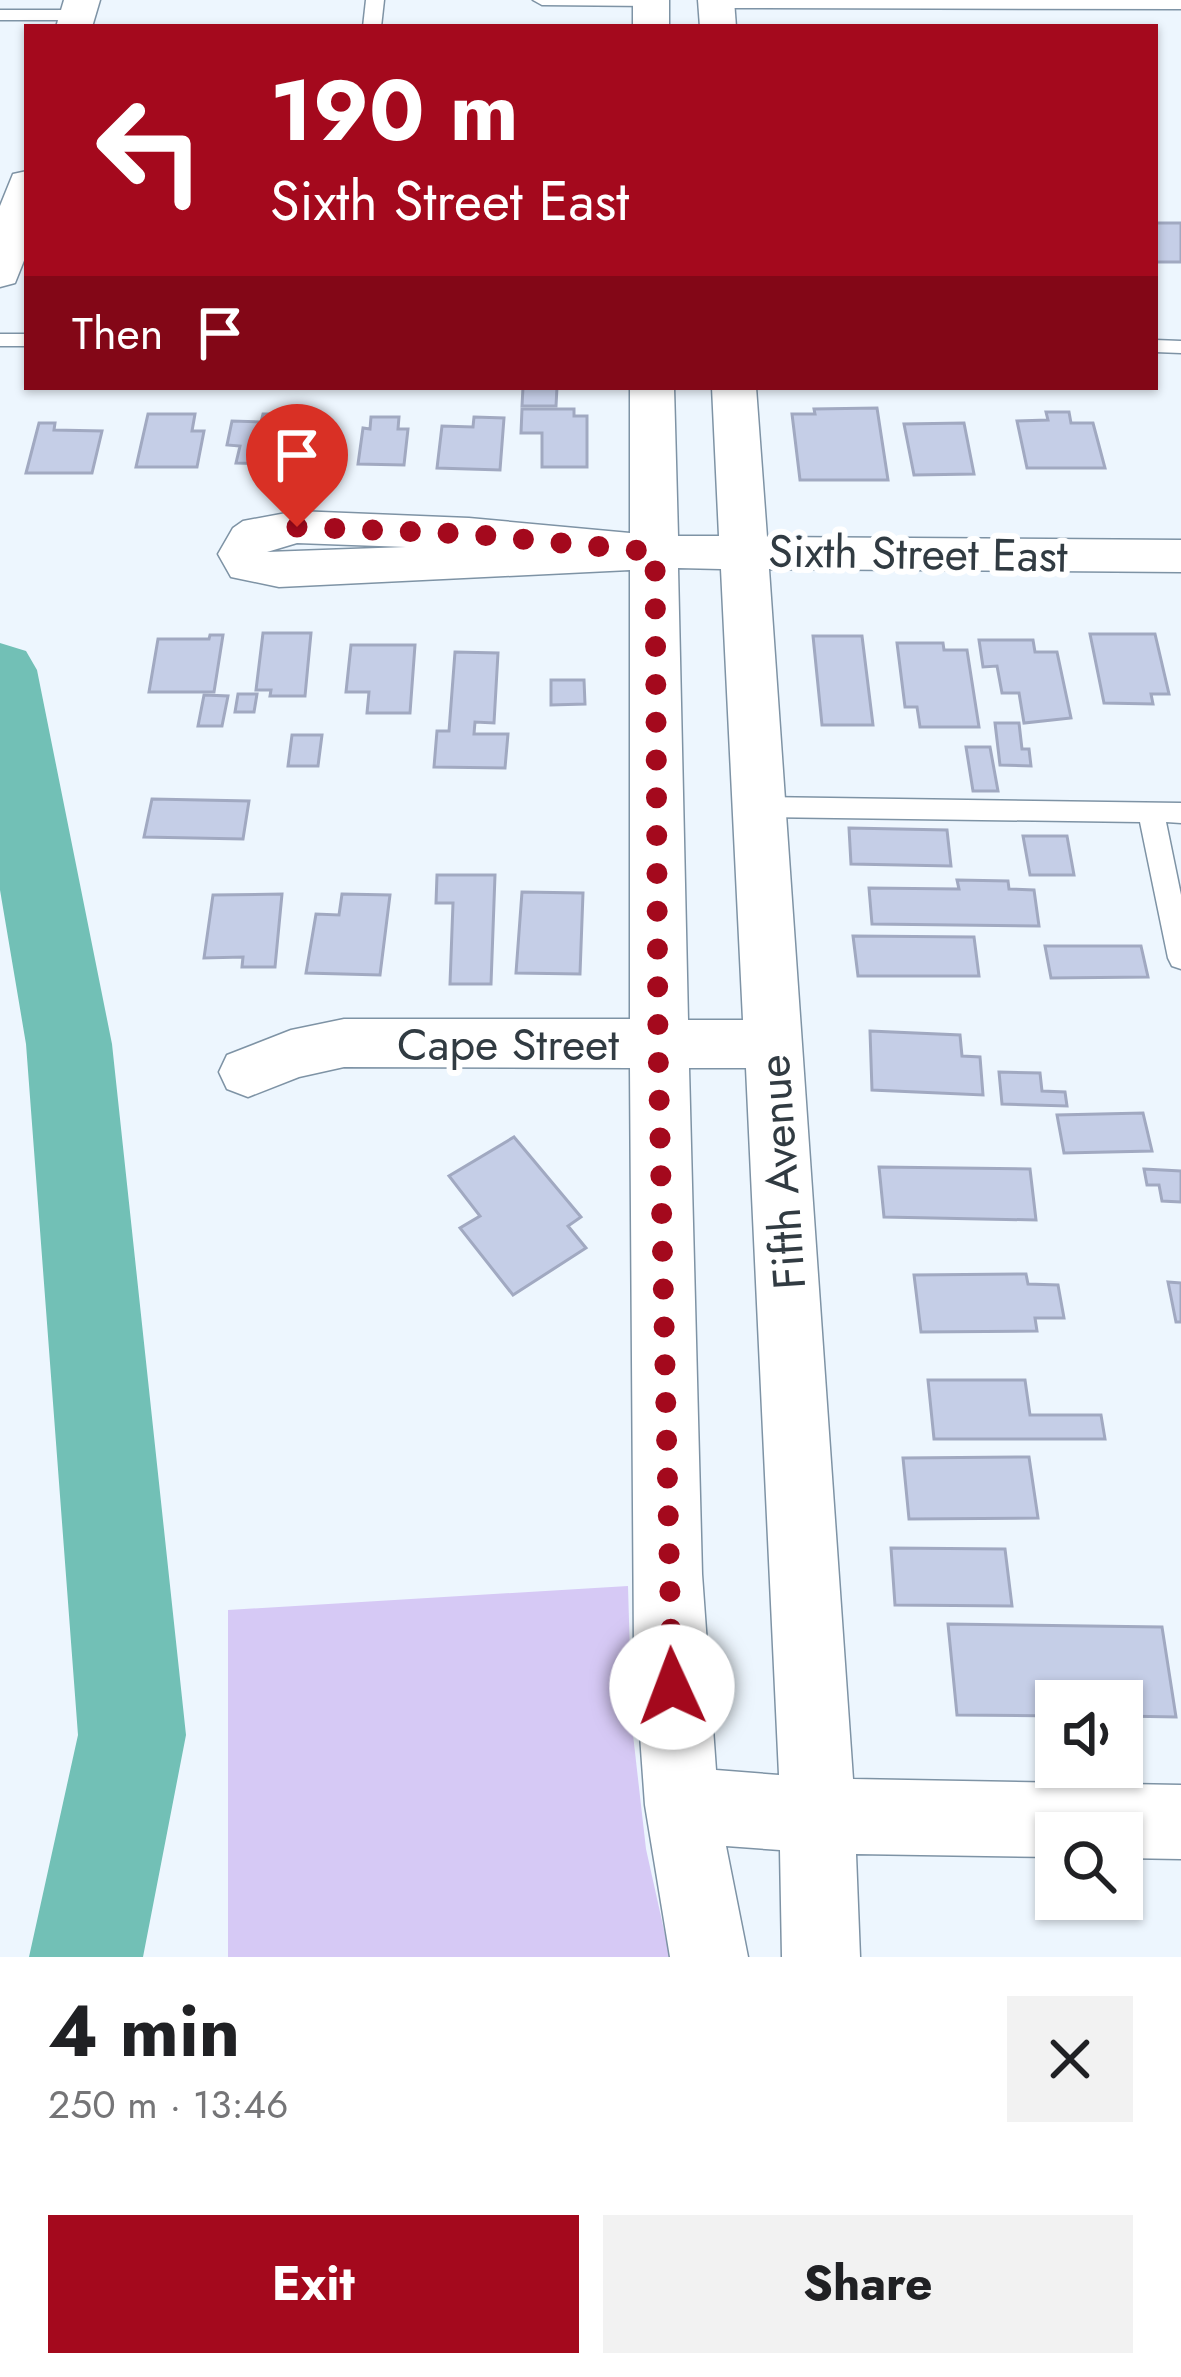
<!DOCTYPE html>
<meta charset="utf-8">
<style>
body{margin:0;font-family:Jost,sans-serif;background:#f2f2f2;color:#202124;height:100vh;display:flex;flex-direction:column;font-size:45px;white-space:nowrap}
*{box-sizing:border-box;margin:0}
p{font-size:39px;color:#757577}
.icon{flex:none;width:66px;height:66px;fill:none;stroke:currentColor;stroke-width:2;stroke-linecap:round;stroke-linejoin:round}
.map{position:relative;height:1957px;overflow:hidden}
.panel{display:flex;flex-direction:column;background:#fff;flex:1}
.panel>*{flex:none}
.top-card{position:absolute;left:24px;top:24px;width:1134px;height:366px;border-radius:0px;box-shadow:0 3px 9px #0004;background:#a4091d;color:#fff;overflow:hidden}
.buttons{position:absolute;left:1035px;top:1680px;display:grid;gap:24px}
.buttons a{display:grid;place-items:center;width:108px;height:108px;border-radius:0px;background:#fff;box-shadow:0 3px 9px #0004;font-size:60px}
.pin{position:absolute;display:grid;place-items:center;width:102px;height:102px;color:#fff;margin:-123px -51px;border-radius:50% 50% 50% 0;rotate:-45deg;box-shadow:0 0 12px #0007}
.pin .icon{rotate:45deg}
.me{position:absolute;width:132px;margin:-66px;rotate:358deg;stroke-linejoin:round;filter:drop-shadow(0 0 9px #0008)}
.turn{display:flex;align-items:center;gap:42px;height:252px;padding:0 48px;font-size:54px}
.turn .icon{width:156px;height:156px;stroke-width:2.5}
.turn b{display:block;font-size:84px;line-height:102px}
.then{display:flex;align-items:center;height:114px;padding:0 48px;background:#0003;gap:24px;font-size:45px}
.round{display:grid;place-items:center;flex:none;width:126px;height:126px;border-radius:0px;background:#f2f2f2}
.headline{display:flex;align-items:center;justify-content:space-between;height:204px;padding:0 48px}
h1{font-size:72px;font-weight:700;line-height:90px}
.primary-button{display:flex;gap:24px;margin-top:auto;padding:24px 48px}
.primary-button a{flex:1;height:138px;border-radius:0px;background:#a4091d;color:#fff;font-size:48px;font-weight:700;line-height:138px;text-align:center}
.primary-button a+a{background:#f2f2f2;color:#202124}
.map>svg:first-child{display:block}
.green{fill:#d6c9f5}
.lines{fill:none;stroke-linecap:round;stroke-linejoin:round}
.river{fill:#72c0b6;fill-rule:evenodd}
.building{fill:#c5cee7;stroke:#a1a9c1;stroke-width:3}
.lane-casing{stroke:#7e93a5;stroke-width:3}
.street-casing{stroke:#7e93a5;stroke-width:3}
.lane{fill:#fff;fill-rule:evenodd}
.street{fill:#fff;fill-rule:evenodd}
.route{stroke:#a4091d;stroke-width:21;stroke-dasharray:0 37.8}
.labels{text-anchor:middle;stroke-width:12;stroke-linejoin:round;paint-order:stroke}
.street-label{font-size:45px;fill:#313b42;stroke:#fff}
</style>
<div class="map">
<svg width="1181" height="1957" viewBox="0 0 1181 1957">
<rect width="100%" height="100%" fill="#edf6fe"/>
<path class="green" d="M628 1586 632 1726 646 1849 670 1957H228V1610Z"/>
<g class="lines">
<path class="river" d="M0 643 26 651 37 670 112 1044 186 1735 143 1957H29L78 1735 26 1044 0 890Z"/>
</g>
<g class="building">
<rect x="1155" y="223" width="26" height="39"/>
<path d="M523 387H557L556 406H522Z"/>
<path d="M877 408 888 480H800L792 414H815L814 409Z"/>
<path d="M522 409H574V416H587V467H542V433H521Z"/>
<path d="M1046 412H1069L1071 423H1093L1105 468H1027L1017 421 1048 420Z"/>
<path d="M148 414H195L192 431H204L197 467H136Z"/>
<path d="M263 414H311L302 465 236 463 240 446 227 445 232 421 261 422Z"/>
<path d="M371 417H399L398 429H408L404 465 358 464 363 428 370 429Z"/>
<path d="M474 417 504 418 500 470 437 468 442 426 473 427Z"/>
<path d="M39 423H55L54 430 102 431 92 473H26Z"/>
<path d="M964 423 974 474 914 475 904 424Z"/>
<path d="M263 633H311L305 696H270L271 690H256Z"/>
<path d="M1090 634H1155L1169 694H1151L1153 704 1104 703Z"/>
<path d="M210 635H223L214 692H149L158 639H209Z"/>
<path d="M813 636H862L873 725H822Z"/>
<path d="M979 640H1033L1035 652H1057L1071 718 1024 723 1019 693H1002L997 666 983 667Z"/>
<path d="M897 643H943L944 650H967L979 727H920L917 707H905Z"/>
<path d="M351 645H415L410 713H367L369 692H346Z"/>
<path d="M455 652 498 653 494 723 475 722 474 734H508L505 768 434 767 437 731H449Z"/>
<path d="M551 680H584L585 704 551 705Z"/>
<path d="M238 694H257L254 712H235Z"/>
<path d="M204 695 228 696 222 726H198Z"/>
<path d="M995 723H1019L1022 749H1029L1031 766 1000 765Z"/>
<path d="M292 735H322L318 766H288Z"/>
<path d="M966 747H990L998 791H973Z"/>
<path d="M152 799 249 801 243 839 144 837Z"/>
<path d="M849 828 947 830 951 866 851 864Z"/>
<path d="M1023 836H1067L1074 875H1030Z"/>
<path d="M437 875H495L491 984H450L453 903H436Z"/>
<path d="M957 880 1008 881 1009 889 1034 890 1039 926 872 924 869 888 959 889Z"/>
<path d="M522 892 583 893 580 974 516 973Z"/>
<path d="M282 894 275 967H242L243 957 204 958 213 895Z"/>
<path d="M342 894 390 895 380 975 306 973 316 914 339 915Z"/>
<path d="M853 936 974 937 979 976H858Z"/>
<path d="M1045 946H1141L1148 977 1051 978Z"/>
<path d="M870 1031 960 1035 962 1056 980 1057 983 1095 872 1090Z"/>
<path d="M999 1072 1040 1073 1042 1091 1065 1092 1067 1106 1002 1104Z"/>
<path d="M1143 1113 1152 1151 1064 1153 1057 1115Z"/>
<path d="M514 1137 581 1217 568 1226 586 1248 513 1295 460 1228 480 1216 449 1176Z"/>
<path d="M879 1167 1030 1169 1036 1220 884 1217Z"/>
<path d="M1144 1169 1181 1171V1202L1162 1201 1159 1185H1147Z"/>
<path d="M1026 1274 1028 1284 1058 1285 1064 1318H1035L1037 1331 921 1332 914 1275Z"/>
<path d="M1168 1282 1181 1283V1322H1176Z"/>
<path d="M928 1380H1025L1030 1415H1101L1105 1439H934Z"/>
<path d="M1029 1457 1038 1518 909 1519 903 1458Z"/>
<path d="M891 1548 1005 1549 1012 1606 895 1605Z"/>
<path d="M948 1624 1162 1627 1176 1717 1122 1716V1701H1056V1716L957 1715Z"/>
</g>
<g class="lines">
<g class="lane-casing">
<g id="lane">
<path d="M366 0H384L381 27H363Z"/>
<path d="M533 0H659L660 1 651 6 542 5Z"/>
<path d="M709 0H1181V9L716 8 710 7Z"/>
<path d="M0 10H78L87 15 78 20H0Z"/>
<rect x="0" y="334" width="27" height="12"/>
<path d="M1155 340 1181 341V353L1155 352Z"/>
<path d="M759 797 1181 803V823L1166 822 1181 895V969L1172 966 1168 958 1140 822 759 817 746 807Z"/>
</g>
</g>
<g class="street-casing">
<g id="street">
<path d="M64 0H100L92 27H56Z"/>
<rect x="633" y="0" width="36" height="27"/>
<path d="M698 0H734L736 27H700Z"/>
<path d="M27 171V253L15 283 0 287V206L13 174Z"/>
<path d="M630 387H674L678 536H719L712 387H756L767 537 1181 540V572L769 569 853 1779 1181 1785V1859L1122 1858V1833H1056V1857L856 1854 860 1957H782L780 1850 726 1846 748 1957H670L645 1805 634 1651 630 1068 344 1067 299 1077 248 1097 227 1089 219 1072 227 1055 291 1030 344 1019H630V570L279 587 231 577 218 554 233 528 243 521 297 511 469 518 630 533ZM297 543 406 547 267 552ZM678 568 721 569 743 1020H688ZM689 1068H746L779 1775 716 1770 702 1574Z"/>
</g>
</g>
<use href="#lane" class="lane"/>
<use href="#street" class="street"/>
</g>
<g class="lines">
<path class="route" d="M297 527 469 534 655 552 658 1046 672 1687"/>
</g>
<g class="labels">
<g class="street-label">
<text transform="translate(918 553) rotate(1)" y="16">Sixth Street East</text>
<text x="508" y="1060">Cape Street</text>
<text transform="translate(781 1172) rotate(-94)" y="16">Fifth Avenue</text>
</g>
</g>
</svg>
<div class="buttons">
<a><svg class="icon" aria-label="sound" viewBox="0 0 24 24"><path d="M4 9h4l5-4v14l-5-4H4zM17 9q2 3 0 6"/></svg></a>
<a><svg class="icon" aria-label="search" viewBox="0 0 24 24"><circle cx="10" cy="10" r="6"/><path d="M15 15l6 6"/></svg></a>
</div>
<div class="pin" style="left:297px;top:527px;background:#d93025"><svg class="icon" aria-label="arrive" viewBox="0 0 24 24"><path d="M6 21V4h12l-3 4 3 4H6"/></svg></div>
<svg class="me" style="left:672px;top:1687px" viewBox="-20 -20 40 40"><circle r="19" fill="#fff"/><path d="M0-13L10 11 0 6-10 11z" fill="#a4091d"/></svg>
<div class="top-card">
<div class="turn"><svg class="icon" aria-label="left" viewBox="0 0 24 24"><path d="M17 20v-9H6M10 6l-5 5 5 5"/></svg><div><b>190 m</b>Sixth Street East</div></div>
<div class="then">Then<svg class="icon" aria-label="arrive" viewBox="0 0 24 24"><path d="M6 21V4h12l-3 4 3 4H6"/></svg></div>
</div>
</div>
<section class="panel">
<div class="headline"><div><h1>4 min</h1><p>250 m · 13:46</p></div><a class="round"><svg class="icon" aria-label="close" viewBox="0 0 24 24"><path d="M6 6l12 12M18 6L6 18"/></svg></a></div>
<div class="primary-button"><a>Exit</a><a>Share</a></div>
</section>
